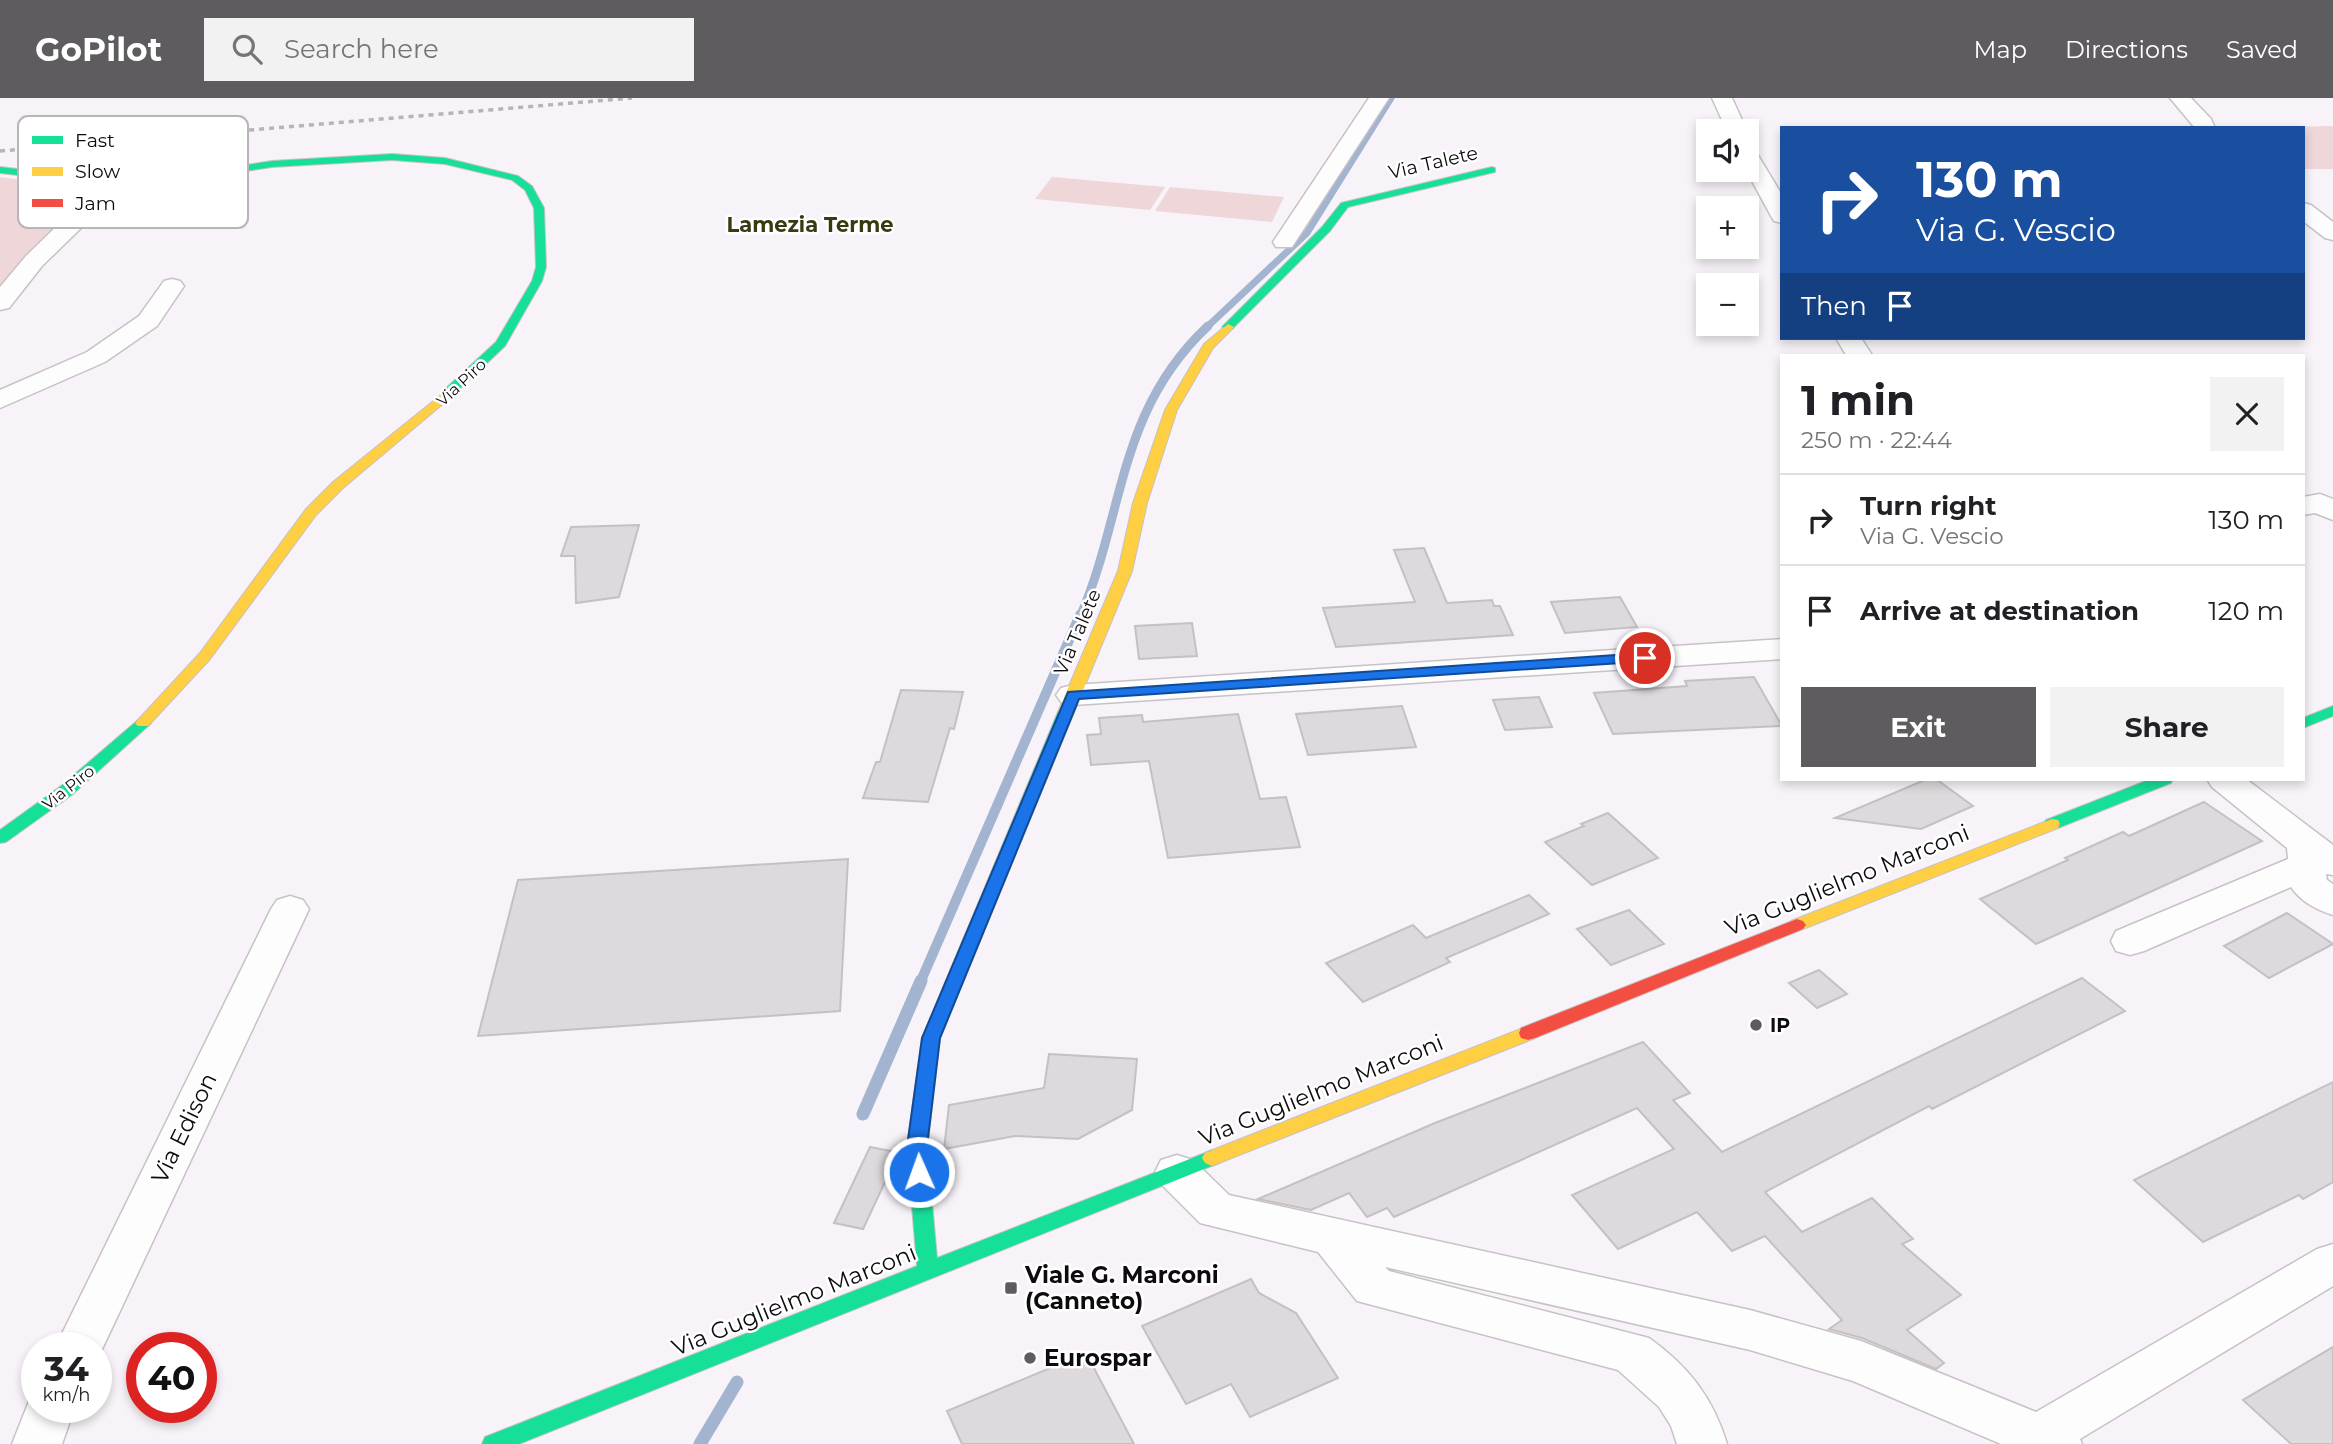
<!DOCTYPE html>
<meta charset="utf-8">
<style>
body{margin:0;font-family:Montserrat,sans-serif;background:#f2f2f2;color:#202124;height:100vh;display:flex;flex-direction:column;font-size:26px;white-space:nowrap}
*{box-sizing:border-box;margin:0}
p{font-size:23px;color:#757577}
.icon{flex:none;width:38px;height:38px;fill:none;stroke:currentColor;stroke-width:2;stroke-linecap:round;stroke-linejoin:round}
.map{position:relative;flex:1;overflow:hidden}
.side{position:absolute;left:1780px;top:256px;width:525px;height:427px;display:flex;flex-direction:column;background:#fff;border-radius:0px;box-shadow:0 4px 10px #0003}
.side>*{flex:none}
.guide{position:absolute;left:1780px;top:28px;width:525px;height:214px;border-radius:0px;box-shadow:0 4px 10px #0003;background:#1a4fa0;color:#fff;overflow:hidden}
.controls{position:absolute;left:1696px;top:21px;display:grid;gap:14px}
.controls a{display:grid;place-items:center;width:63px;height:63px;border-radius:0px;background:#fff;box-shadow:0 4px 10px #0003;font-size:35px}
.speed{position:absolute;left:21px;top:1234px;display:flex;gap:14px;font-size:35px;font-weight:700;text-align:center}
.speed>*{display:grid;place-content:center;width:91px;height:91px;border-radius:50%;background:#fff;box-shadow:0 4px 10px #0003;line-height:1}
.speed small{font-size:18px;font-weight:400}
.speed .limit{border:10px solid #d22;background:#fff;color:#111}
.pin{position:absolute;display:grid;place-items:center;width:60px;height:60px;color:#fff;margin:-30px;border:4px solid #fff;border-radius:50%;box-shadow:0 2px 7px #0007}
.me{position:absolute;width:77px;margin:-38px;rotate:358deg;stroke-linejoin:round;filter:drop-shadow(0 0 5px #0008)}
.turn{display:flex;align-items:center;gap:24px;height:147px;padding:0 21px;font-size:32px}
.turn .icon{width:91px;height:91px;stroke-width:2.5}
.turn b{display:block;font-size:49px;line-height:60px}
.then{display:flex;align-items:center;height:66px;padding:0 21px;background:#0003;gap:14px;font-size:26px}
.round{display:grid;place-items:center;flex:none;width:74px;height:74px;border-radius:0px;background:#f2f2f2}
.overview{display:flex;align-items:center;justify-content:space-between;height:119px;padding:0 21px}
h1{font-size:42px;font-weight:700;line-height:52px}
.button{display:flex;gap:14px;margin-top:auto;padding:14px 21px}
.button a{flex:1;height:80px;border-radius:0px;background:#5f5c60;color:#fff;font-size:28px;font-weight:700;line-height:80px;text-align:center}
.button a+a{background:#f2f2f2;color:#202124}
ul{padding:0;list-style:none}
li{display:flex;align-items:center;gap:21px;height:91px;padding:0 21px;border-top:2px solid #e0e0e0}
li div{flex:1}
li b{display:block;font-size:26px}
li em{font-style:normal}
header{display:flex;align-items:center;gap:42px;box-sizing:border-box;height:98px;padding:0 35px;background:#5f5c60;color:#fff}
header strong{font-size:33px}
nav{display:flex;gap:38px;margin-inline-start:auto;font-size:24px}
.search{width:490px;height:63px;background:#f2f2f2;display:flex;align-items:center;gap:18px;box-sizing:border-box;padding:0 24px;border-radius:0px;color:#757577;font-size:26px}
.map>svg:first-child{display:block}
.green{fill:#efd7d9}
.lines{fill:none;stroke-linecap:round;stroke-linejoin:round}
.stream-far3{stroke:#a2b4cf;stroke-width:7}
.stream-far2{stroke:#a2b4cf;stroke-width:9}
.stream-far1{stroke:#a2b4cf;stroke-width:10}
.stream{stroke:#a2b4cf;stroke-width:13}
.building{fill:#ddd9dc;stroke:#c4c0c3;stroke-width:2}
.street-casing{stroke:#c6c2c6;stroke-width:3}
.fast-casing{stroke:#c6c2c6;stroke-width:2}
.slow-casing{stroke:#c6c2c6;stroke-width:2}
.jam-casing{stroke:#c6c2c6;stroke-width:2}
.street{fill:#fefdfe;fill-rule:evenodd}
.fast{fill:#16e098;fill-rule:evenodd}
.slow{fill:#ffcf43;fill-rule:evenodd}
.jam{fill:#f24e42;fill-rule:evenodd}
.rail{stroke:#b6b5b6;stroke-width:3.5;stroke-dasharray:5 5;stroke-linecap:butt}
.route{fill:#1a73e8;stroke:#114b97;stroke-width:2}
.poi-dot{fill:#5f5c60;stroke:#fff;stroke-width:2.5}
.labels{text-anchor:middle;stroke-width:5;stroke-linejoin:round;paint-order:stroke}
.far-street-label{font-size:16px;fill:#0d0b0e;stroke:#fff}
.street-label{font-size:19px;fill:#0d0b0e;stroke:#fff}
.poi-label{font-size:19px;font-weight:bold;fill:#0d0b0e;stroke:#fff;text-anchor:start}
.far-district-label{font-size:21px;font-weight:bold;fill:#383a11;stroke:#fff}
.near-street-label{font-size:23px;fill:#0d0b0e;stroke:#fff}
.near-poi-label{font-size:23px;font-weight:bold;fill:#0d0b0e;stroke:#fff;text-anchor:start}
.key{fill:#fff;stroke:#b6b6b7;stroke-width:2}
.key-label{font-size:19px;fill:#0d0b0e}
</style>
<header>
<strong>GoPilot</strong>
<div class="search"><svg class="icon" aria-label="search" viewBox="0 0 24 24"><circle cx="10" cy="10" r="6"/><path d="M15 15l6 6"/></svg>Search here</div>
<nav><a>Map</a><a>Directions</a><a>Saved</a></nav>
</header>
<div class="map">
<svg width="2333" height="1346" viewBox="0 0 2333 1346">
<rect width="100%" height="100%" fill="#f7f3f8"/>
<g class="green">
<path d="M2331 28 2333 29V71H2303V30H2222Z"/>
<path d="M0 79 77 89 87 102 73 118 25 160 0 190Z"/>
<path d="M1052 79 1165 89 1150 112 1035 101Z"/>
<path d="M1170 89 1284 99 1272 124 1155 113Z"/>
</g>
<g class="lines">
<path class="stream-far3" d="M1206 230 1307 135 1391 0"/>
<path class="stream-far2" d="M1080 519C1125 415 1117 313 1208 228"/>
<path class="stream-far1" d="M920 885 1080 517"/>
<g class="stream">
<path d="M863 1016 921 883"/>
<path d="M700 1346 737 1284"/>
</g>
</g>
<g class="building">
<path d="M639 427 619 499 576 505 575 458H561L571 429Z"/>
<path d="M1424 450 1447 505 1492 502 1494 508H1500L1513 537 1336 549 1323 510 1415 504 1394 452Z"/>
<path d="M1620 499 1637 529 1565 535 1551 504Z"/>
<path d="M1192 525 1197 558 1139 561 1135 528Z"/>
<path d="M1754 579 1782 628 1613 636 1594 595 1687 588 1685 583Z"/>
<path d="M901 592 963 594 954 631 950 630 928 704 863 700 876 664H880Z"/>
<path d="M1539 599 1552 629 1505 632 1493 602Z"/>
<path d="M1402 608 1416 649 1308 657 1296 616Z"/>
<path d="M1238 616 1260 701 1286 699 1300 749 1168 760 1149 663 1091 667 1087 637 1101 636 1099 620 1142 617 1143 624Z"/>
<path d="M1927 681H1936L1973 708 1921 731 1835 720Z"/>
<path d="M2204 704 2262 743 2036 846 1980 801 2068 762 2065 760 2123 734 2129 738Z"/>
<path d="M1608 715 1658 760 1592 787 1545 744 1584 728 1581 726Z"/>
<path d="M848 761 840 913 478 938 518 782Z"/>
<path d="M1529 797 1549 816 1446 860 1450 864 1363 904 1326 865 1413 827 1426 840Z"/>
<path d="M1629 812 1664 846 1611 867 1577 831Z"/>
<path d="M2287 815 2333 846 2269 880 2224 848Z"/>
<path d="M1819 872 1847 896 1817 910 1789 885Z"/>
<path d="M2082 880 2125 913 1932 1011 1929 1008 1765 1094 1802 1134 1872 1100 1913 1141 1902 1146 1961 1197 1907 1232 1944 1265 1936 1271 1862 1240 1829 1231 1842 1222 1765 1138 1732 1153 1697 1114 1618 1151 1572 1097 1674 1051 1637 1010 1394 1119 1387 1110 1367 1119 1349 1095 1311 1112 1258 1101 1435 1025 1643 944 1690 995 1673 1002 1722 1054Z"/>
<path d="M1049 956 1137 961 1132 1012 1078 1041 1015 1038 944 1051 949 1007 1044 990Z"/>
<path d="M2333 984V1084L2303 1101 2299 1097 2203 1144 2134 1082Z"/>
<path d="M870 1049 891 1053 892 1069 863 1131 834 1125Z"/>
<path d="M1251 1181 1259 1195 1296 1215 1338 1280 1250 1319 1231 1286 1186 1306 1142 1228Z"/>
<path d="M2333 1249V1346H2291L2243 1302Z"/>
<path d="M1086 1255 1134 1346H962L947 1313Z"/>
</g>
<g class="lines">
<g class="street-casing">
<g id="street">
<path d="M1369 0H1389L1292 149H1276L1273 144Z"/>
<path d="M1712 0H1732L1747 33 1746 34 1727 33Z"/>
<path d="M2170 0H2191L2211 21 2215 30H2195Z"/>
<path d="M1746 47 1753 49 1782 97V125L1774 123 1771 118 1746 72Z"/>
<path d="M108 84 116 86 119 91 116 96 42 168 9 210 0 212V189L26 158 100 86Z"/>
<path d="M2303 105 2311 107 2333 124V142L2325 140 2303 123Z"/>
<path d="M172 181 180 183 184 188 157 228 105 264 0 310V292L87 254 139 218 164 183Z"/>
<path d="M1836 240H1861L1872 257H1846Z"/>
<path d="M2320 396 2333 401V422L2315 415 2303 417V399Z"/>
<path d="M1782 541V561L1073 607 1061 604 1056 597 1061 590 1073 587Z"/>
<path d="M2207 681H2246L2333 747V777L2326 776 2327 782 2333 786V817C2317 812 2300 803 2291 789L2144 853 2130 857 2116 853 2111 843 2116 833 2288 761 2287 750 2212 689Z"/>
<path d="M290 798 303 802 309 811 96 1264V1250H55L271 811 277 802Z"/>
<path d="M1177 1057 1193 1062 1229 1097 1750 1212 1861 1243 2036 1314 2317 1151 2333 1146V1188L2080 1341 2082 1346H2001L1853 1283 1750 1252 1385 1169 1389 1173 1649 1240C1688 1268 1713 1299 1727 1346H1677L1671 1328 1659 1309 1618 1272 1357 1203 1318 1154 1200 1125 1161 1086 1155 1074 1161 1062Z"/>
<path d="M37 1292V1309H75L62 1346H12L33 1293Z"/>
</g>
</g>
<g class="fast-casing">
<g id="fast">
<path d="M392 56 445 60 518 78 532 88 544 110 546 169 542 183 505 248 451 299H443V293L496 244 532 183 536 169 534 110 525 92 512 82 445 66 392 62 272 69 108 94 77 84 0 75V69L78 78 109 88 272 63Z"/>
<path d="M1492 69 1495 70V74L1348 109 1330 133 1232 231 1222 229 1322 129 1341 105Z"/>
<path d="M2333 608V618L2303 630V620Z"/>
<path d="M1066 609 1074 614 940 940 927 1049 937 1160 1205 1055 1212 1052 1219 1055 1222 1060 1219 1065 519 1346H482L485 1339 917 1168 907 1049 922 940 1058 614Z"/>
<path d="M143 620 148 622 151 625 148 628 73 696 6 744 0 745V732L61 688 138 622Z"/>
<path d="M2151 681H2173L2171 685 2058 730H2046L2044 726 2046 722Z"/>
</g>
</g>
<g class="slow-casing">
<g id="slow">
<path d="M1228 226 1234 229 1213 250 1177 312 1147 405 1132 473 1074 614 1066 619 1061 617 1058 614 1118 473 1133 405 1165 312 1204 246Z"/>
<path d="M447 292 451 293V299L343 390 316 417 210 561 148 628H138L135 625 138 622 200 555 306 411 333 384Z"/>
<path d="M2052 721 2058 722 2060 726 2058 730 1803 831H1791L1788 827 1791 823Z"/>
<path d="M1528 928 1535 930 1537 935 1535 940 1219 1065 1212 1068 1205 1065 1202 1060 1205 1055Z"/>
</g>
</g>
<g class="jam-casing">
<path id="jam" d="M1797 821 1803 823 1806 827 1803 831 1535 940 1528 942 1521 940 1519 935 1521 930Z"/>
</g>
<use href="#street" class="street"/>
<use href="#fast" class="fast"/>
<use href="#slow" class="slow"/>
<use href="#jam" class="jam"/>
<path class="rail" d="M0 53 632 0"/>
</g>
<path class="route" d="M1645 555 1653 560 1651 563 1079 601 940 940 927 1049 929 1074 926 1079 919 1082 912 1079 907 1049 922 940 1068 594Z"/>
<g class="poi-dot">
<circle cx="1756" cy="927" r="7"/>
<rect x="1004" y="1183" width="14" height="14" rx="3.5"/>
<circle cx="1030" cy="1260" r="7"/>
</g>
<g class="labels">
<g class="far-street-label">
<text transform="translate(461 284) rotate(-43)" y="6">Via Piro</text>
<text transform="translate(68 689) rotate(-38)" y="6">Via Piro</text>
</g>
<g class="street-label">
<text transform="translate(1433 64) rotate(-13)" y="7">Via Talete</text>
<text transform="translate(1077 534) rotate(-67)" y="7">Via Talete</text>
</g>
<g class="poi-label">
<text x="1770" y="934">IP</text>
</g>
<g class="far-district-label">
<text x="810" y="134">Lamezia Terme</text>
</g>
<g class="near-street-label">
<text transform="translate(1847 782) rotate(-22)" y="8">Via Guglielmo Marconi</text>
<text transform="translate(1321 992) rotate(-22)" y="8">Via Guglielmo Marconi</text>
<text transform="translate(184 1030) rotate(-64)" y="8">Via Edison</text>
<text transform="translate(794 1202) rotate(-22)" y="8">Via Guglielmo Marconi</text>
</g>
<g class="near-poi-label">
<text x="1025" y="1185">Viale G. Marconi<tspan x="1025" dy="26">(Canneto)</tspan></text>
<text x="1044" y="1268">Eurospar</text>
</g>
</g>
<rect x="18" y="18" width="230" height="112" rx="10" class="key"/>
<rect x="32" y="38" width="31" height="8" fill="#16e098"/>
<rect x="32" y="69" width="31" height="9" fill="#ffcf43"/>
<rect x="32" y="101" width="31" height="8" fill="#f24e42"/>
<g class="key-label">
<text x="75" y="49">Fast</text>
<text x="75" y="80">Slow</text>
<text x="75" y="112">Jam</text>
</g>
</svg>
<div class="controls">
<a><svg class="icon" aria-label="sound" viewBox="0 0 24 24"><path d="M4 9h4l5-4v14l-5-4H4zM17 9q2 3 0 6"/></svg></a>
<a>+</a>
<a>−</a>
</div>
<div class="speed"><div>34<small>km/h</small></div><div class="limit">40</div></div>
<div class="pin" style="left:1645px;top:560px;background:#d93025"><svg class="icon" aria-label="arrive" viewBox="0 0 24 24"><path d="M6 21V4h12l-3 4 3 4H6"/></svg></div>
<svg class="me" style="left:919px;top:1074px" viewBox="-20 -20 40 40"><circle r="17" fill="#1a73e8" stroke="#fff" stroke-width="3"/><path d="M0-11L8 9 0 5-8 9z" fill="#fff"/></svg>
<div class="guide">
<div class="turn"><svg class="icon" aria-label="right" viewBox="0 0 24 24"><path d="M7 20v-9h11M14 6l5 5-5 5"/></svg><div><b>130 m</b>Via G. Vescio</div></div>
<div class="then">Then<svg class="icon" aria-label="arrive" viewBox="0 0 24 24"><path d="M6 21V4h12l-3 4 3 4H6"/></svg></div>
</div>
<section class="side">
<div class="overview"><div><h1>1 min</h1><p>250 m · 22:44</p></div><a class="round"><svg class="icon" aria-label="close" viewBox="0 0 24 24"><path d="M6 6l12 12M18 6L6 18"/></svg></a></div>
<ul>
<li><svg class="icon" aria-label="right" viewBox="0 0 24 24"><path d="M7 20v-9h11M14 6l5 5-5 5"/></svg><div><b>Turn right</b><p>Via G. Vescio</p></div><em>130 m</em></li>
<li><svg class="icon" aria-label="arrive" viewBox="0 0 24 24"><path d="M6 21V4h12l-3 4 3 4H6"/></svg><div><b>Arrive at destination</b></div><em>120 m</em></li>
</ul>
<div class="button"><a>Exit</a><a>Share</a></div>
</section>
</div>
